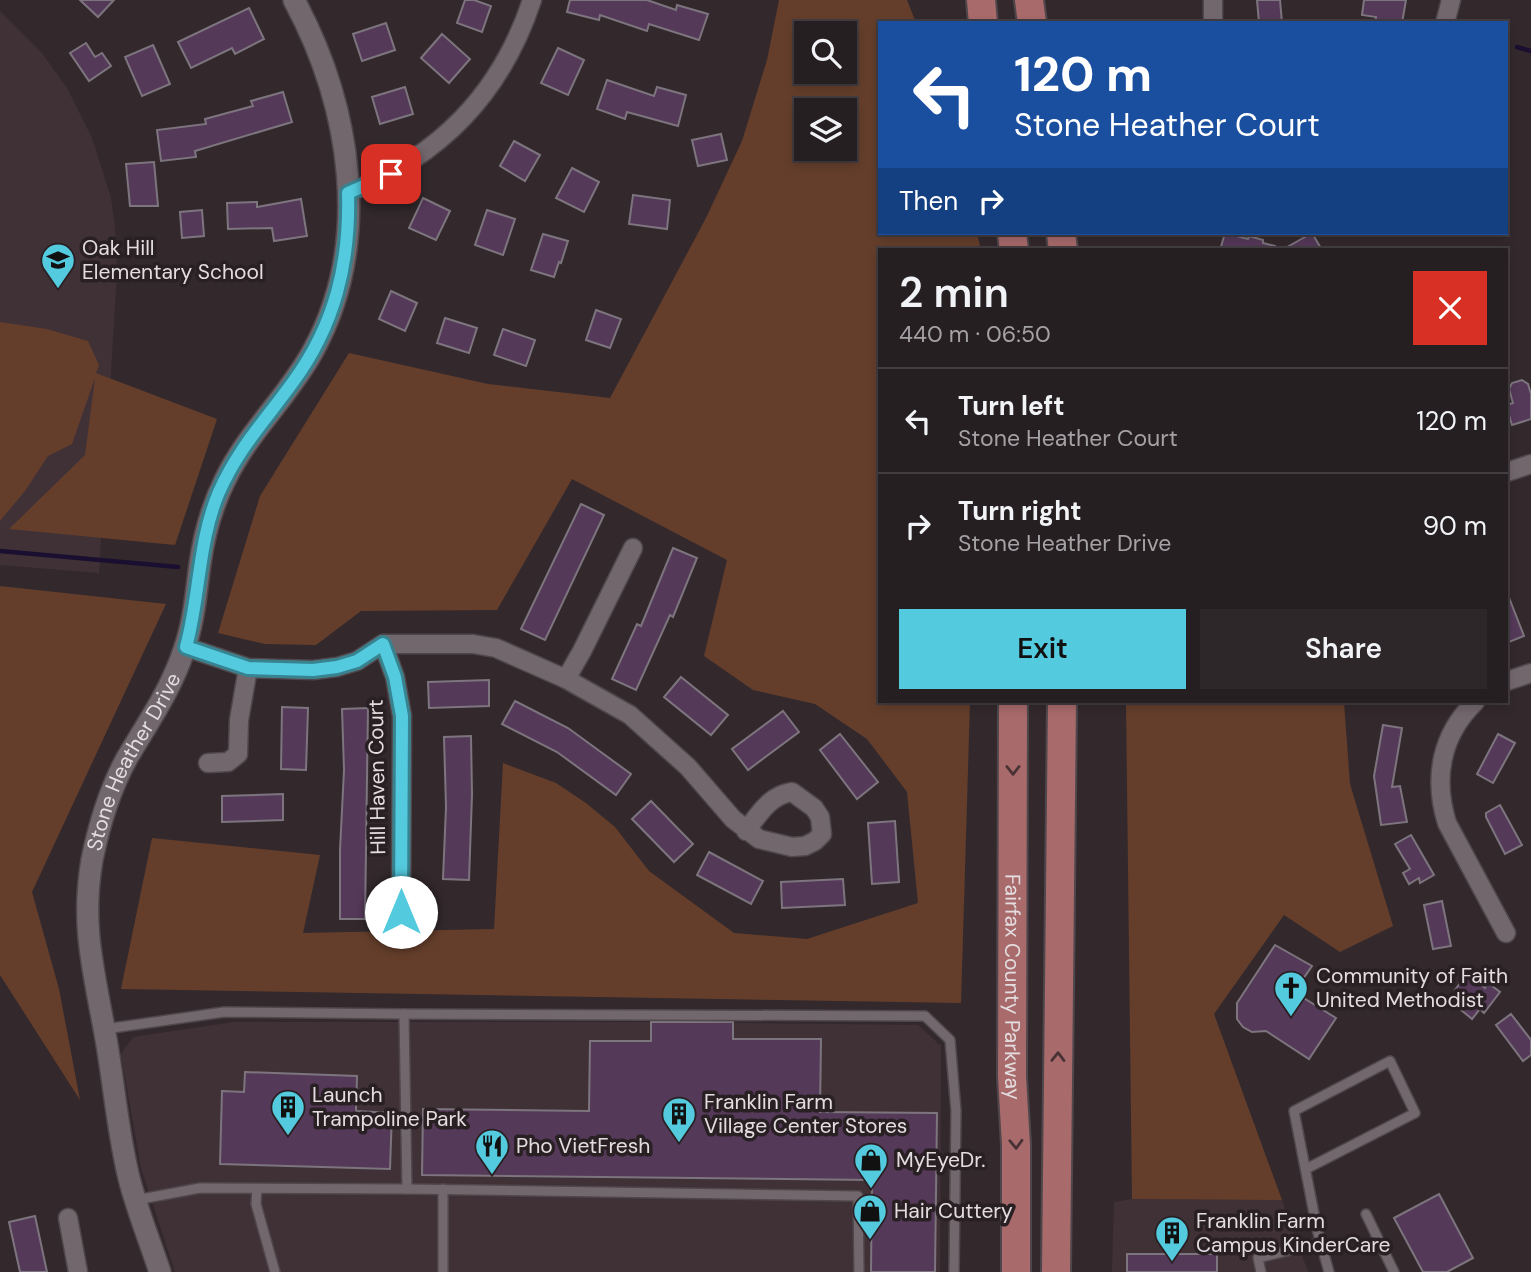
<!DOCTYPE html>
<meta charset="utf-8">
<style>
body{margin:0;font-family:"DM Sans",sans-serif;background:#2e272a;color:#f1f3f6;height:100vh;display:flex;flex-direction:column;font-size:26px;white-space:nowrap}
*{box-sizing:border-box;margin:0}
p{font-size:23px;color:#a4a2a5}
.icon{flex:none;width:38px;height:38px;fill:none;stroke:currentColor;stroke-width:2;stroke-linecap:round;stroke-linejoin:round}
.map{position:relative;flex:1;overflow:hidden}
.side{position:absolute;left:878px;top:248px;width:630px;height:455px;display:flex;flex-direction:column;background:#261f22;border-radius:0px;box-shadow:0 4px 10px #0003,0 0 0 2px #423d40}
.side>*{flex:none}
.banner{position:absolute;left:878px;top:21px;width:630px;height:214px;border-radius:0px;box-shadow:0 4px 10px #0003,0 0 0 2px #423d40;background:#1a4fa0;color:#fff;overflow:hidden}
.fabs{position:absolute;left:794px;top:21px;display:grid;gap:14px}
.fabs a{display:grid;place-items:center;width:63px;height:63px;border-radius:0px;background:#261f22;box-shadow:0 4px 10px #0003,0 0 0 2px #423d40;font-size:35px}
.pin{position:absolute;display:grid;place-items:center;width:60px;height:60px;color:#fff;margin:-30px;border-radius:14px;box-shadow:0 4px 10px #0006}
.me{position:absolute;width:77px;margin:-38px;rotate:0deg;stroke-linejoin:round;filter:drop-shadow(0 0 5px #0008)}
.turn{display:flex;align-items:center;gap:24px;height:147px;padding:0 21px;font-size:32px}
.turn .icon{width:91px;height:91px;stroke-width:2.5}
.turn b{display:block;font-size:49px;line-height:60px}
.then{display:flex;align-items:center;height:66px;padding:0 21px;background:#0003;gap:14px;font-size:26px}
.round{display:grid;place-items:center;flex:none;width:74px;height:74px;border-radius:0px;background:#2e272a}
.head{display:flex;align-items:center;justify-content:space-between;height:119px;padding:0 21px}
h1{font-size:42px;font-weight:600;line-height:52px}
.action{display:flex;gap:14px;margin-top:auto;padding:14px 21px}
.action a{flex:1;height:80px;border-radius:0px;background:#54cade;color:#111;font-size:28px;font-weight:600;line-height:80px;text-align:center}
.action a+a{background:#2e272a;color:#f1f3f6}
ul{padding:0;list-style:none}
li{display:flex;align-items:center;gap:21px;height:105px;padding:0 21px;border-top:2px solid #423d40}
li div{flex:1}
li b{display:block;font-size:26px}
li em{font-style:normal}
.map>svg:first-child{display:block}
.built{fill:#403137}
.green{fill:#643e2b;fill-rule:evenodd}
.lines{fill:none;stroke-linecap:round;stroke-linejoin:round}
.stream{stroke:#1a0f30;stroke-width:4.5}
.building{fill:#553959;stroke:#7d757e;stroke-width:2}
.service-casing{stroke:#4f474b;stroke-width:12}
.minor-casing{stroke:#4f474b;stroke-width:21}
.tertiary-casing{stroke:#4f474b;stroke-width:24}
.trunk-casing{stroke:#4f474b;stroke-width:32}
.service{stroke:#72676c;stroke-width:9}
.minor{stroke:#72676c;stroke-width:18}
.tertiary{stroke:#72676c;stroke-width:21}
.trunk{stroke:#a86a6b;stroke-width:28}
.oneway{stroke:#493236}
.route-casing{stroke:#378390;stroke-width:18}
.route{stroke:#54cade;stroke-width:12}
.labels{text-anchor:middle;stroke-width:7;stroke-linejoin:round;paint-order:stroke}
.poi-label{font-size:21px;fill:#e3dde0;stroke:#292024;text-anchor:start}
.street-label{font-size:21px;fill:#e3dde0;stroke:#292024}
</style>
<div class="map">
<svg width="1531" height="1272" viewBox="0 0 1531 1272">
<rect width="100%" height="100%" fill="#33292d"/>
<g class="built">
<path d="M0 11 41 52 67 88 92 138 111 198 115 228 117 271 99 573 0 565Z"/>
<path d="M234 1022H651L918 1025 941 1046 940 1272H175L141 1168 121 1054 133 1037Z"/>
<path d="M1132 1199 1282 1200 1308 1272H1112L1114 1202Z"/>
</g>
<g class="green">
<path d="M779 0H907L916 23H880V233H977L981 250H880V702H970L961 1003 121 989 152 838 320 855 303 933 494 929 503 763 556 783 586 803 615 827 649 871 734 933 807 939 918 903 907 792 867 739 815 704 753 690 704 656 727 560 572 479 497 610 361 611 316 645 265 644 218 633 260 496 349 353 488 384 610 398 706 218 742 141 767 60ZM807 33H845V72H807ZM845 110V149H807V110Z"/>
<path d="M0 322 47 329 88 341 99 365 96 373 217 419 175 545 9 529 85 455 95 378 72 444 48 456 25 491 0 521Z"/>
<path d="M0 586 166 604 32 892 59 989 80 1100 0 975Z"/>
<path d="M1126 702H1344L1350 784 1393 926 1340 952 1284 915 1214 1014 1282 1200 1132 1199Z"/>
</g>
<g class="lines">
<g class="stream">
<path d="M1517 47 1531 51"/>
<path d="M0 551 178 567"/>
</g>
</g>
<g class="building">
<path d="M80 0H114L98 17Z"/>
<path d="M465 0H474L491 6 482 32 457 23Z"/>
<path d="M570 0H647L676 10 677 5 708 14 699 40 649 24 647 31 600 15 599 20 567 12Z"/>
<path d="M1257 0H1280L1282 23H1259Z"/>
<path d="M1364 0H1406L1402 23H1375L1376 17 1362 15Z"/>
<path d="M249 8 264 39 235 54 232 48 191 68 178 42Z"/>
<path d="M386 23 395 50 362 61 353 34Z"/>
<path d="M442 34 470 59 449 83 421 58Z"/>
<path d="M86 43 95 57 102 53 111 66 89 81 70 53Z"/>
<path d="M153 45 170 84 142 96 125 57Z"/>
<path d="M558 48 584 60 568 95 541 83Z"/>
<path d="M607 80 654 96 657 87 686 95 678 126 627 112 625 119 597 109Z"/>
<path d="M405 87 413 114 380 124 372 97Z"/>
<path d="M283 92 292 122 195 151 196 157 161 161 157 130 206 124 205 119 253 106 251 101Z"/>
<path d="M721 134 727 160 698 166 692 140Z"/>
<path d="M514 141 540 155 525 181 500 166Z"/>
<path d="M154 162 158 206H130L126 164Z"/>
<path d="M572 168 599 182 584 212 556 198Z"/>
<path d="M633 195 670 200 667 229 629 224Z"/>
<path d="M423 198 450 211 436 240 409 228Z"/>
<path d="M301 199 307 236 274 241 272 228 228 229 227 203 257 202V207Z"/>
<path d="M202 210 204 236 182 238 180 212Z"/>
<path d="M487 210 515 219 503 255 475 245Z"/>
<path d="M1225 233 1248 239 1249 236 1263 240V243L1275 246 1274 250H1220Z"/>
<path d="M1312 233 1322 250H1282Z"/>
<path d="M543 234 568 241 561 263 559 262 554 277 531 270Z"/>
<path d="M391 291 417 303 405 331 379 319Z"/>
<path d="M596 310 621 319 610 348 586 340Z"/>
<path d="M445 318 477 328 469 353 437 343Z"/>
<path d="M503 329 535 340 526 366 494 355Z"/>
<path d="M1522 380 1528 384 1531 394V419L1512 425 1507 408V405L1513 403 1509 389 1512 383Z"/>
<path d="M581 504 604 515 545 640 521 629Z"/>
<path d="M673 548 697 558 673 617 670 615 636 690 612 679 637 624 641 626Z"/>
<path d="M1508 595 1524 636 1509 642 1507 635Z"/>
<path d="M681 677 728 715 711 735 664 697Z"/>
<path d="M489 680V706L429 708 428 682Z"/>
<path d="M515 701 568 728 631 774 616 795 557 752 502 724Z"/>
<path d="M282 707 308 708 306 770 281 769Z"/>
<path d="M368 708 365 919H340V850L344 770 342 709Z"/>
<path d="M783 711 799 732 748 770 732 749Z"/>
<path d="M1383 725 1402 728 1392 787 1400 786 1407 822 1381 825 1374 776Z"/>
<path d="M840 734 878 782 857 799 820 750Z"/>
<path d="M1498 734 1515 743 1493 783 1477 774Z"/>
<path d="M471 736 472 795 469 880 443 879 446 807 444 737Z"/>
<path d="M283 794V820L222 822V796Z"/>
<path d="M651 801 693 844 674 862 632 819Z"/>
<path d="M1500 805 1522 845 1505 854 1486 817V813Z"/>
<path d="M895 821 899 882 872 884 868 823Z"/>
<path d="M1411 835 1434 875 1420 883 1419 878 1409 884 1403 873 1410 869 1395 844Z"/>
<path d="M709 852 763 881 751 904 697 875Z"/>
<path d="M843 879 845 905 782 908 781 882Z"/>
<path d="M1442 901 1451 946 1433 949 1424 905Z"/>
<path d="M1275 945 1312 966 1294 992 1336 1018 1309 1059 1266 1031 1252 1032 1243 1027 1237 1019V1003Z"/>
<path d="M1467 974 1485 988 1488 983 1500 992 1484 1013 1480 1009 1472 1019 1460 1009 1467 1000 1455 990Z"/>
<path d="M1511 1014 1531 1040V1055L1523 1061 1496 1025Z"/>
<path d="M651 1022H733V1039H821L820 1112 937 1113 935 1272H871L872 1180 422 1175 423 1109 589 1111 590 1041H651Z"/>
<path d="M245 1072 357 1076 356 1111 392 1113 390 1169 220 1164 222 1091 244 1092Z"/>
<path d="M1439 1194 1473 1258 1447 1272H1423L1394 1218Z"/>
<path d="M35 1216 47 1272H20L9 1222Z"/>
<rect x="1127" y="1254" width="90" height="18"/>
</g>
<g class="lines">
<g class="service-casing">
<g id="service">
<path d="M404 1014 925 1016 950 1040 956 1111 954 1272"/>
<path d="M105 1029 224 1012 404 1014 407 1189"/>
<path d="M1306 1169 1415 1113 1390 1061 1294 1111 1317 1229 1329 1272"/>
<path d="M257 1189 256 1204 275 1272"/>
<path d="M136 1200 200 1188 407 1189 858 1196 859 1272"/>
<path d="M1366 1214 1394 1272"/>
<path d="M443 1272V1189"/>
<path d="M1261 1272 1258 1258 1320 1243"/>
</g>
</g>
<g class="minor-casing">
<g id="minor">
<path d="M1213 23V0"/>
<path d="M1445 23 1451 0"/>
<path d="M348 193C440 156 501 94 532 0"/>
<path d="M1507 472 1531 464"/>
<path d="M383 644 395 677 402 716 401 912"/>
<path d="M186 647 248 668 313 670 337 667 357 661 383 644H473L496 648 566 679 630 715 688 767 733 819 759 839 792 847 805 846 815 841 822 834 820 817 814 808 792 792C770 795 759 814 746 831"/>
<path d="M566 679 582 651 633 548"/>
<path d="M1507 681 1531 673"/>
<path d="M1475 702C1441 735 1433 778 1447 823L1506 933"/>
<path d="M208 763 228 762 238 754 239 720 248 668"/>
<path d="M68 1218 78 1272"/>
</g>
</g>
<g class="tertiary-casing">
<g id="tertiary">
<path id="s1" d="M160 1272C150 1242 138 1212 130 1182 117 1132 114 1079 104 1028 93 968 81 923 92 860 99 825 110 789 127 758 148 722 171 690 184 650 194 622 196 593 200 564 204 535 212 506 225 480 248 432 288 397 313 351 373 242 351 106 294 0"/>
</g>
</g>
<g class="trunk-casing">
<g id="trunk">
<path d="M981 0 983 23"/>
<path d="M1029 0 1032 23"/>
<path d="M1012 233 1014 250"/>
<path d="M1061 233 1063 250"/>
<path id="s2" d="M1013 702 1012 1077 1016 1145V1272"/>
<path d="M1056 1272 1062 702"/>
</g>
</g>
<use href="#service" class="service"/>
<use href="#minor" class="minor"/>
<use href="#tertiary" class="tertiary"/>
<use href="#trunk" class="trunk"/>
</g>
<defs><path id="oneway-chevron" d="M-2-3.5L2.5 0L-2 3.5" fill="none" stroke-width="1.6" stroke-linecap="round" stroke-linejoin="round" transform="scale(1.75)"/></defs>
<g class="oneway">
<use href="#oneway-chevron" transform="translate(1013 770) rotate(90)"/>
<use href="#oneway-chevron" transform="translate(1058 1057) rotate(-89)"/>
<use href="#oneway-chevron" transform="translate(1016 1144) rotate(88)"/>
</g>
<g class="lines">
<g class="route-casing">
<path id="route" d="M391 174 348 193C350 263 335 325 293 382 265 421 239 447 219 492 198 541 200 596 186 647L248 668 313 670 337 667 357 661 383 644 395 677 402 716 401 912"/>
</g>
<use href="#route" class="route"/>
</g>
<defs>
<g id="school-pin" transform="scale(1.75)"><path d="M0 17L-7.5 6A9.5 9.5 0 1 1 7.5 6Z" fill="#54cade" stroke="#292024"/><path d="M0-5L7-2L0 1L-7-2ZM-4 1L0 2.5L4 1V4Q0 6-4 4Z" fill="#111"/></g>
<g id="church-pin" transform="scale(1.75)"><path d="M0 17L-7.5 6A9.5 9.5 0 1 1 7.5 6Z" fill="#54cade" stroke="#292024"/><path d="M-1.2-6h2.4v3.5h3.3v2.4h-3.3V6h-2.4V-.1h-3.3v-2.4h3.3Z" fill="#111"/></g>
<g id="building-pin" transform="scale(1.75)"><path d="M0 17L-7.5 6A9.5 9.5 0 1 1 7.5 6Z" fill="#54cade" stroke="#292024"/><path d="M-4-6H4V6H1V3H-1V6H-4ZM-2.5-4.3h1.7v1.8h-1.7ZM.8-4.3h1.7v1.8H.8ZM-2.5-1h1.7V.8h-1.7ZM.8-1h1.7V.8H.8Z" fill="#111"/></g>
<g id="restaurant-pin" transform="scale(1.75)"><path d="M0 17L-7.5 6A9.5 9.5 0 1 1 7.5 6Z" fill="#54cade" stroke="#292024"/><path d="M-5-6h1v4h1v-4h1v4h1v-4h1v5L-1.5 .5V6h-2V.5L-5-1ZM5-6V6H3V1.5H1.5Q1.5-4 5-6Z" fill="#111"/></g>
<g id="shop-pin" transform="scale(1.75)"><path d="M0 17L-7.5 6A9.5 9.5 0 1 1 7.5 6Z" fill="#54cade" stroke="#292024"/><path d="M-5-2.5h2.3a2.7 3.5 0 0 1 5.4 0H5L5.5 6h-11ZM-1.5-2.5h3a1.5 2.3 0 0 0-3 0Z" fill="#111"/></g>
</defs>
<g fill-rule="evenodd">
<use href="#school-pin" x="58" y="260"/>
<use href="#church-pin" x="1291" y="988"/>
<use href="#building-pin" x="288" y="1107"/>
<use href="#building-pin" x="679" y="1114"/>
<use href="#restaurant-pin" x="492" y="1146"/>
<use href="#shop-pin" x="871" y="1160"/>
<use href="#shop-pin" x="870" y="1211"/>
<use href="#building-pin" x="1172" y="1233"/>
</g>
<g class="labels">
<g class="poi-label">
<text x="82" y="255">Oak Hill<tspan x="82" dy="24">Elementary School</tspan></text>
<text x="1316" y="983">Community of Faith<tspan x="1316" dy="24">United Methodist</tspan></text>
<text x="312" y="1102">Launch<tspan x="312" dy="24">Trampoline Park</tspan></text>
<text x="704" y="1109">Franklin Farm<tspan x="704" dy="24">Village Center Stores</tspan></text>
<text x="516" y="1153">Pho VietFresh</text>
<text x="896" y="1167">MyEyeDr.</text>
<text x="894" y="1218">Hair Cuttery</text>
<text x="1196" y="1228">Franklin Farm<tspan x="1196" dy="24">Campus KinderCare</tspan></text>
</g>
<g class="street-label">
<text dy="7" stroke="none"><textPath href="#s1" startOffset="528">Stone Heather Drive</textPath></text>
<text transform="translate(377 777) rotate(-91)" y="7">Hill Haven Court</text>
<text dy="7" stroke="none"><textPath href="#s2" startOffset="285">Fairfax County Parkway</textPath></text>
</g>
</g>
</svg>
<div class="fabs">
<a><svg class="icon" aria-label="search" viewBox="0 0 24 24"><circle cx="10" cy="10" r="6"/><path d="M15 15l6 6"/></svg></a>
<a><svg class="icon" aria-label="layers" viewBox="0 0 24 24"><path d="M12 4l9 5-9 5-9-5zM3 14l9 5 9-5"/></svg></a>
</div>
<div class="pin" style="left:391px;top:174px;background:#d93025"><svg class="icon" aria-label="arrive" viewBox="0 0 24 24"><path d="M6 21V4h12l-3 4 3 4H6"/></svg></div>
<svg class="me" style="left:401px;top:912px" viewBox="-20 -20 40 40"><circle r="19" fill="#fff"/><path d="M0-13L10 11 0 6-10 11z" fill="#54cade"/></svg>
<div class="banner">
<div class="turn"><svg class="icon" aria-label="left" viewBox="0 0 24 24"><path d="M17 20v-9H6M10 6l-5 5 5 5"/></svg><div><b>120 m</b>Stone Heather Court</div></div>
<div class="then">Then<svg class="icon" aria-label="right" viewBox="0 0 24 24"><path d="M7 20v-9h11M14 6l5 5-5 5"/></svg></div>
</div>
<section class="side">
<div class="head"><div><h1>2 min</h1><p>440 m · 06:50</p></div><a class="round" style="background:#d93025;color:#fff"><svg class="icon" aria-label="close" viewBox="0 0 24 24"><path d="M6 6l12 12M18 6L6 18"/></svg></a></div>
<ul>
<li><svg class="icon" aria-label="left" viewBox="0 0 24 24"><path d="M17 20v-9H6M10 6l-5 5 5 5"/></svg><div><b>Turn left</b><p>Stone Heather Court</p></div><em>120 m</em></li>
<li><svg class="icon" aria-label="right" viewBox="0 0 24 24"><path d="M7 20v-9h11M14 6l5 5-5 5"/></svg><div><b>Turn right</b><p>Stone Heather Drive</p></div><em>90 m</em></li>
</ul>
<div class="action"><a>Exit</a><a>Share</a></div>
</section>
</div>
